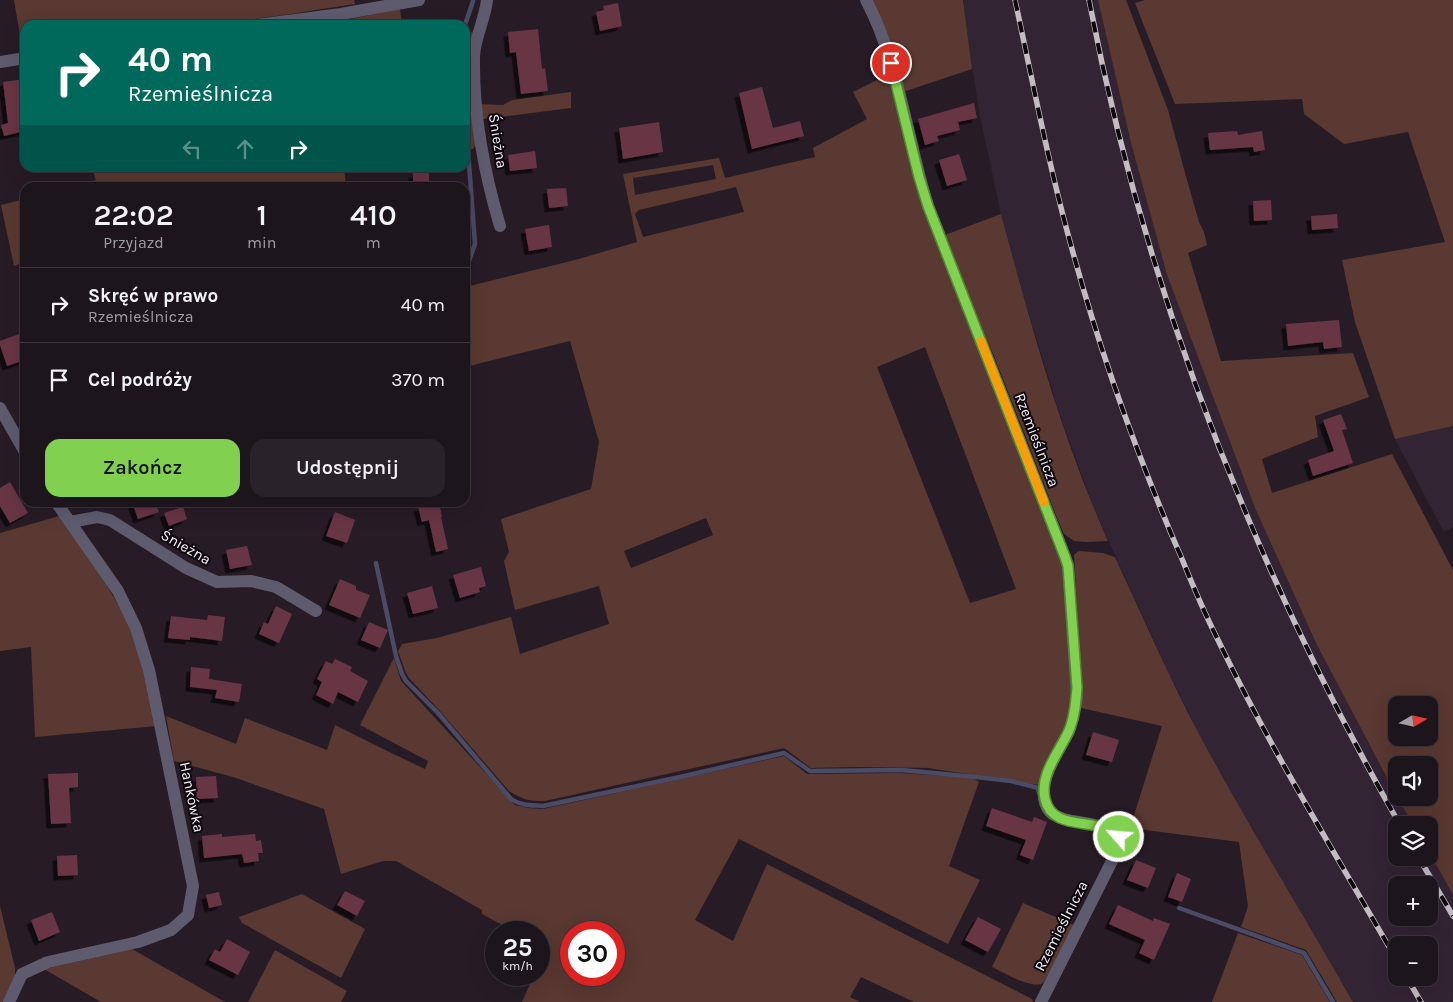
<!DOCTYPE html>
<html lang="pl">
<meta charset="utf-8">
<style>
body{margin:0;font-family:Karla,sans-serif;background:#2a2229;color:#f1f3f6;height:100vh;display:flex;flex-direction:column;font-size:19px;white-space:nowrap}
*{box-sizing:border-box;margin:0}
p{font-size:16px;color:#a09fa3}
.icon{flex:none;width:28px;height:28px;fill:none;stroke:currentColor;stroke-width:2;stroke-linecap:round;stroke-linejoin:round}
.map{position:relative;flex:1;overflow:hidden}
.sheet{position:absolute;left:20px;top:182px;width:450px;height:325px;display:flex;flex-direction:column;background:#1d151c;border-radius:15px;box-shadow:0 5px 20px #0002,0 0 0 1px #3b343b}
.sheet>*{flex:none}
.hud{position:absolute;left:20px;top:20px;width:450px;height:152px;border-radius:15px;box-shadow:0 5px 20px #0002,0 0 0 1px #3b343b;background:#00695c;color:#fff;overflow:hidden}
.needle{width:32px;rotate:81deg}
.controls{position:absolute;left:1388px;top:696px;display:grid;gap:10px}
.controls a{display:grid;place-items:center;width:50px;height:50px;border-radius:10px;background:#1d151c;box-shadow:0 5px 20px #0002,0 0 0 1px #3b343b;font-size:25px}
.speed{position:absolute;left:485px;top:921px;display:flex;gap:10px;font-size:25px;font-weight:700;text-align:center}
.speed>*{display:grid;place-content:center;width:65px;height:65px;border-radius:50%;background:#1d151c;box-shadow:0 5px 20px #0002,0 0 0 1px #3b343b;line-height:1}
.speed small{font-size:12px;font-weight:400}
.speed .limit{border:8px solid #d22;background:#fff;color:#111}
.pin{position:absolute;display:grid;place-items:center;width:42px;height:42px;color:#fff;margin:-21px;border:2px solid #fff;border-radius:50%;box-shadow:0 1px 5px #0007}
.me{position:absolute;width:55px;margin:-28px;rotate:297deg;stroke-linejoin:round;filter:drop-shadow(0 0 4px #0008)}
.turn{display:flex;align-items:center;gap:18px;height:105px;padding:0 25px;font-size:22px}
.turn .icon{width:65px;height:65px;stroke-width:2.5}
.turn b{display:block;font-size:35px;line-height:42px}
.lanes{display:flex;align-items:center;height:48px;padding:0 25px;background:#0003;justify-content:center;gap:25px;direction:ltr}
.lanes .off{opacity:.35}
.eta{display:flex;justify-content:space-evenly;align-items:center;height:85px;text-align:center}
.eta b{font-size:30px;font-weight:600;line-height:35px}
.cta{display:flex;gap:10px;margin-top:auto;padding:10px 25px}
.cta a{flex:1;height:58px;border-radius:15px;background:#82d04f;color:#111;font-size:20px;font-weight:600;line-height:58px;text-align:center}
.cta a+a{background:#2a2229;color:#f1f3f6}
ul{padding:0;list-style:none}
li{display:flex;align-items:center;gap:15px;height:75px;padding:0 25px;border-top:1px solid #3b343b}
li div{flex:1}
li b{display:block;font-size:19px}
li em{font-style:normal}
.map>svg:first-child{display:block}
.built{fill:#332433;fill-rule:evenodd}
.green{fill:#593931;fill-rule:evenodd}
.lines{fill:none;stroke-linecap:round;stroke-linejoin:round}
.stream{stroke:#4a4b64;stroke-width:4.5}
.building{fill:#683545;filter:url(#shadow)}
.minor{stroke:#5e5b6f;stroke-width:12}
.rail-casing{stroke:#c4bcc3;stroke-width:5.5}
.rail{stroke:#0d080d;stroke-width:4;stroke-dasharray:11;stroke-linecap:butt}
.route-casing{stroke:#548733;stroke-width:12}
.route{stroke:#82d04f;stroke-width:9}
.slow{stroke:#f59e0b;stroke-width:9}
.labels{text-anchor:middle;stroke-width:4;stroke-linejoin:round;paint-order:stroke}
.street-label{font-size:15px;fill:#f7f0f7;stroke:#0d080d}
</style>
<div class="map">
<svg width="1453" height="1002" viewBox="0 0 1453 1002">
<defs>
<filter id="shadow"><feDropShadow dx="-4.5" dy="4.5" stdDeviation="0" flood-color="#0009"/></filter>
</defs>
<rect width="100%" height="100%" fill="#271c26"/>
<g class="built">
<path d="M963 0H1098L1131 143 1167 275 1255 508 1316 643 1396 795V798H1398L1413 825H1396V858H1429V852L1453 895V1002H1353L1237 804 1197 730 1165 665 1095 511 1061 418 1024 299 1001 214 980 116 968 41ZM1396 885H1429V918H1396ZM1396 945H1429V978H1396Z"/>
<path d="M1453 426V527L1444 532 1395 439Z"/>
</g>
<g class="green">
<path d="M14 0H354L355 4 284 15 207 25H25V52L23 53Z"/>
<path d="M869 0H963L972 69 903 92Z"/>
<path d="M1098 0H1126L1168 110 1185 173 1199 222 1204 232 1207 245 1188 253 1221 361 1353 353 1369 397 1315 416 1318 437 1262 459 1272 493 1392 454 1453 570V895L1429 852V825H1413L1398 798H1429V765H1396V795L1316 643 1255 508 1167 275 1131 143ZM1396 705H1429V738H1396Z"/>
<path d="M1145 0H1453V426L1395 439 1355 322 1342 260 1445 242 1408 132 1344 144 1304 114 1302 99 1175 104 1135 3Z"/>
<path d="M400 9 402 25H332L331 23Z"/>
<path d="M475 32 476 144 473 149 465 150V33Z"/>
<path d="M889 74 912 172 930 224 1065 573 1072 696 1067 720 1039 785 928 768 857 767 811 768 784 748 545 801C529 801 523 800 509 791L440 711 409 678 405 671 398 651 402 644 437 638 511 617 520 654 609 624 599 586 515 610 504 561 509 552 501 519 591 489 599 442 570 341 465 367V287L575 260 637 242 623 174 719 158 725 178 815 157 813 148 867 119 853 92ZM713 165 716 179 635 195 633 178ZM736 187 744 212 643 237 635 214 639 210ZM925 347 1016 589 970 603 877 367ZM706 518 713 535 631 568 624 551Z"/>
<path d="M571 92V108L483 119 479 104 503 105 512 100Z"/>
<path d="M92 168H344L346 187H69L96 180Z"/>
<path d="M25 199V262L14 266 1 205Z"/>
<path d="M1001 214C1031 325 1061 436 1108 541L1086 542 1074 541 1064 534 1057 518 1026 437 994 356 977 317 945 235Z"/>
<path d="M470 217 471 244 465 260V221Z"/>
<path d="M59 516C84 552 111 587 129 626 143 658 149 692 157 726L35 737 31 647 0 651V533Z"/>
<path d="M1080 551 1103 553 1115 557C1142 615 1168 675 1198 732 1247 824 1302 912 1353 1002H1337L1306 950 1241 927 1248 906 1239 842 1130 828 1162 726 1081 708 1080 659 1074 555 1077 552Z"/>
<path d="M394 658 401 681 515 805 528 808 543 809 784 756 807 774 900 773 973 778 979 782 949 866 980 880 948 944 739 839 695 920 733 941 767 864 1032 999 1033 1002H914L861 977 850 997 860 1002H522L534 975H539V965L545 950 539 946V932H515L482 914V910L396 861H383L341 874 324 809 233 777 174 761 166 716 236 744 245 718 327 750 335 725 383 749 425 769 428 761 360 725ZM571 932H614V975H571Z"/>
<path d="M302 894 365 929 341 978 242 923 239 917Z"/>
<path d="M1023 903 1074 925 1048 976C1047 978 1044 982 1043 983 1032 990 1003 972 992 967Z"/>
<path d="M0 906 15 968V978L3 1002H0Z"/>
<path d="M1238 933 1302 955 1330 1002H1212Z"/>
<path d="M132 949 225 1002H101L44 969Z"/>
<path d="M275 950 347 991 341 1002H248Z"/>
</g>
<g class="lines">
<g class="stream">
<path d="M465 25 473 1"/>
<path d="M465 75 468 150 475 244 465 272"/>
<path d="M376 563 396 656 402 674 406 681 438 713 511 799C521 806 532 805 543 806L680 777 784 753 810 771 902 770 976 777 1011 781 1038 788 1039 793"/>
<path d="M1179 908 1304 953 1333 1002"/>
</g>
</g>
<g class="building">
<path d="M618 3 622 26 600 31 596 12 604 10 603 6Z"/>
<path d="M538 29 542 69 545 68 548 91 521 94 516 52 510 53 508 32Z"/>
<path d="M25 79V104L21 105 25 121V131L4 136 1 125 8 123 3 82Z"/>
<path d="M762 87 773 128 800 121 804 136 752 149 739 93Z"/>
<path d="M974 103 977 118 958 122 960 130 937 136 939 141 925 145 918 119Z"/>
<path d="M659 122 663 152 623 159 619 128Z"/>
<path d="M1237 131 1238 135 1262 131 1265 150 1254 152 1253 147 1210 150 1208 133Z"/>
<path d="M535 151 537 168 510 171 508 155Z"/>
<path d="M959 154 967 180 947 186 939 160Z"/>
<rect x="413" y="173" width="16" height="15"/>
<path d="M566 188 568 206 549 208 547 189Z"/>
<path d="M1271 200 1272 220 1254 221 1253 201Z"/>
<path d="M1337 214 1338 228 1312 230 1311 216Z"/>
<path d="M549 225 552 247 529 251 525 229Z"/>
<path d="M1339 320 1342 347 1324 349 1323 342 1288 346 1286 324Z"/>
<path d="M22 333 25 341V360L7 366 0 345V341Z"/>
<path d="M1341 414 1347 429 1342 430 1353 463 1313 476 1308 460 1334 451 1323 420Z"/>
<path d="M10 482 28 513 10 523 0 506V488Z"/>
<path d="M132 502H155L159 512 138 519Z"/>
<path d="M439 502 442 517H441L448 549 436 552 429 520 422 522 418 507Z"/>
<path d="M183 507 187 519 169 526 164 513Z"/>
<path d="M335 512 355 520 347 543 326 536Z"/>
<path d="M247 546 252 565 230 569 226 550Z"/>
<path d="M481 567 486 586 479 588 480 592 460 598 453 575Z"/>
<path d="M340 579 356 586V590L370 595 360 618 329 605Z"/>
<path d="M432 586 438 608 413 614 407 593Z"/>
<path d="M276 606 292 614 279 643 259 634 264 622 268 624Z"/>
<path d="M208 615 225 617 222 641 190 637V640L168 638 171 616 207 620Z"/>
<path d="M369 622 388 630 380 648 361 640Z"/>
<path d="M335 659 352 667 350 671 368 681 358 702 338 692 333 704 316 695 322 682 317 679 326 661 332 664Z"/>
<path d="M191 667 210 669 209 679 242 684 239 702 215 698 217 690 190 687Z"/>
<path d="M1093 732 1119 740 1112 762 1086 755Z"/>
<path d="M78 773V787L69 788 71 823 51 824 48 774Z"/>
<path d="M216 776 218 798 197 799 196 777Z"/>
<path d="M992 808 1032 822 1034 817 1047 822 1033 860 1020 855 1026 840 986 826Z"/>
<path d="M222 834V837L255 834 256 841 261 840 263 853H258L259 861 244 863 242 854 204 858 202 836Z"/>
<path d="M77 855 78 875 58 876 57 856Z"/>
<path d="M1136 860 1156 868 1148 888 1127 880Z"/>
<path d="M1177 873 1191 879 1182 902 1168 897Z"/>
<path d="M345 891 365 901 357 916 337 905Z"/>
<path d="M219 892 222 905 209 908 206 895Z"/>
<path d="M1118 905 1153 921 1154 918 1170 924 1154 960 1139 953 1145 940 1109 924Z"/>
<path d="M52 912 60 932 39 941 31 920Z"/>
<path d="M978 917 1001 929 988 952 965 940Z"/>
<path d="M227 939 250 952 238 975 209 960 215 949 220 952Z"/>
</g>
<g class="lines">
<g class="minor">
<path d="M487 0C485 19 475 37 474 56 473 113 484 172 500 226"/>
<path d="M866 0C899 62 907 139 928 206L1065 557 1068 566 1077 697C1075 708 1073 720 1069 731 1059 751 1031 789 1050 812 1066 829 1134 816 1116 853L1041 1002"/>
<path d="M257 25 341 14 419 0"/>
<path d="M0 62 25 58"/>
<path d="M0 408 25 452"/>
<path d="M70 522 97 517 110 520 186 568 217 582 251 581 276 587 316 611"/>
<path d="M9 1002 22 974 48 962 138 942 171 930 188 915 193 886 149 670 136 628 118 591 56 502"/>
</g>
<g class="rail-casing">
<g id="rail">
<path d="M1015 0C1033 83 1049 167 1072 249 1101 355 1138 458 1182 559 1193 586 1205 614 1218 640 1271 750 1335 853 1396 959"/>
<path d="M1089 0C1145 291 1254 568 1400 825"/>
<path d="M1419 858 1453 916"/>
<path d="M1407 978 1421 1002"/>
</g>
</g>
<use href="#rail" class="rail"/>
</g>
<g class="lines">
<g class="route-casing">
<path id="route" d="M891 63 919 177 928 206 1065 557 1068 566 1077 687C1076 701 1075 715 1070 728 1061 751 1039 773 1045 799 1053 834 1100 815 1119 837"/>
</g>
<use href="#route" class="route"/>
<path class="slow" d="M981 341 1044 502"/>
</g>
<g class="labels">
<g class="street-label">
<text transform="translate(498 141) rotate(81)" y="5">Śnieżna</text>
<text transform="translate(1037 440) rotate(69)" y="5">Rzemieślnicza</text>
<text transform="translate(186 547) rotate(30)" y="5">Śnieżna</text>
<text transform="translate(192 797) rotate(78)" y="5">Hankówka</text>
<text transform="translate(1061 926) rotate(-63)" y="5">Rzemieślnicza</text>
</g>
</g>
</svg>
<div class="controls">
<a><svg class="needle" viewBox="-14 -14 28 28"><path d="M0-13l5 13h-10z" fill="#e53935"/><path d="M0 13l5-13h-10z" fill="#a09fa3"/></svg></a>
<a><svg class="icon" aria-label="sound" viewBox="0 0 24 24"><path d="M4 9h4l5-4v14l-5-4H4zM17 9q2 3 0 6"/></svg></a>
<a><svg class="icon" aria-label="layers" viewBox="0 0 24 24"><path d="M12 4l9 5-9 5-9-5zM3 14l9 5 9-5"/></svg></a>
<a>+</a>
<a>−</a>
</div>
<div class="speed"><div>25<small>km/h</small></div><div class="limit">30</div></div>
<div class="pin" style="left:891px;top:63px;background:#d93025"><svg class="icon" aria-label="arrive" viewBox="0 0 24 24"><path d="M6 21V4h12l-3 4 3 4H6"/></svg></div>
<svg class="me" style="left:1119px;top:837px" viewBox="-20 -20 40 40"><circle r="17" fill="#82d04f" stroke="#fff" stroke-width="3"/><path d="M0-11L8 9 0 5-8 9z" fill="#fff"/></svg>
<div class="hud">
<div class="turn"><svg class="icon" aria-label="right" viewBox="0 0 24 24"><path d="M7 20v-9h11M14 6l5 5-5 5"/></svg><div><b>40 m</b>Rzemieślnicza</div></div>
<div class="lanes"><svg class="icon off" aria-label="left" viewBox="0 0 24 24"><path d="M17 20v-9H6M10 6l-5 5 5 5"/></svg><svg class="icon off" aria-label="ahead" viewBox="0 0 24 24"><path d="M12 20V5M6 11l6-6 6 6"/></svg><svg class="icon" aria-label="right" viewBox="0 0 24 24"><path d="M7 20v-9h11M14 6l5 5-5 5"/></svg></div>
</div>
<section class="sheet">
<div class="eta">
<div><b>22:02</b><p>Przyjazd</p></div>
<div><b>1</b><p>min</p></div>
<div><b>410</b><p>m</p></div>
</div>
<ul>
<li><svg class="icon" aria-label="right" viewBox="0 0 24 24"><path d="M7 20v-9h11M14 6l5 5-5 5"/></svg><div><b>Skręć w prawo</b><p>Rzemieślnicza</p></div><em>40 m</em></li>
<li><svg class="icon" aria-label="arrive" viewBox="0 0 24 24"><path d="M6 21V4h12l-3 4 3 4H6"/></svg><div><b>Cel podróży</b></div><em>370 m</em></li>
</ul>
<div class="cta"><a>Zakończ</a><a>Udostępnij</a></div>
</section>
</div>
